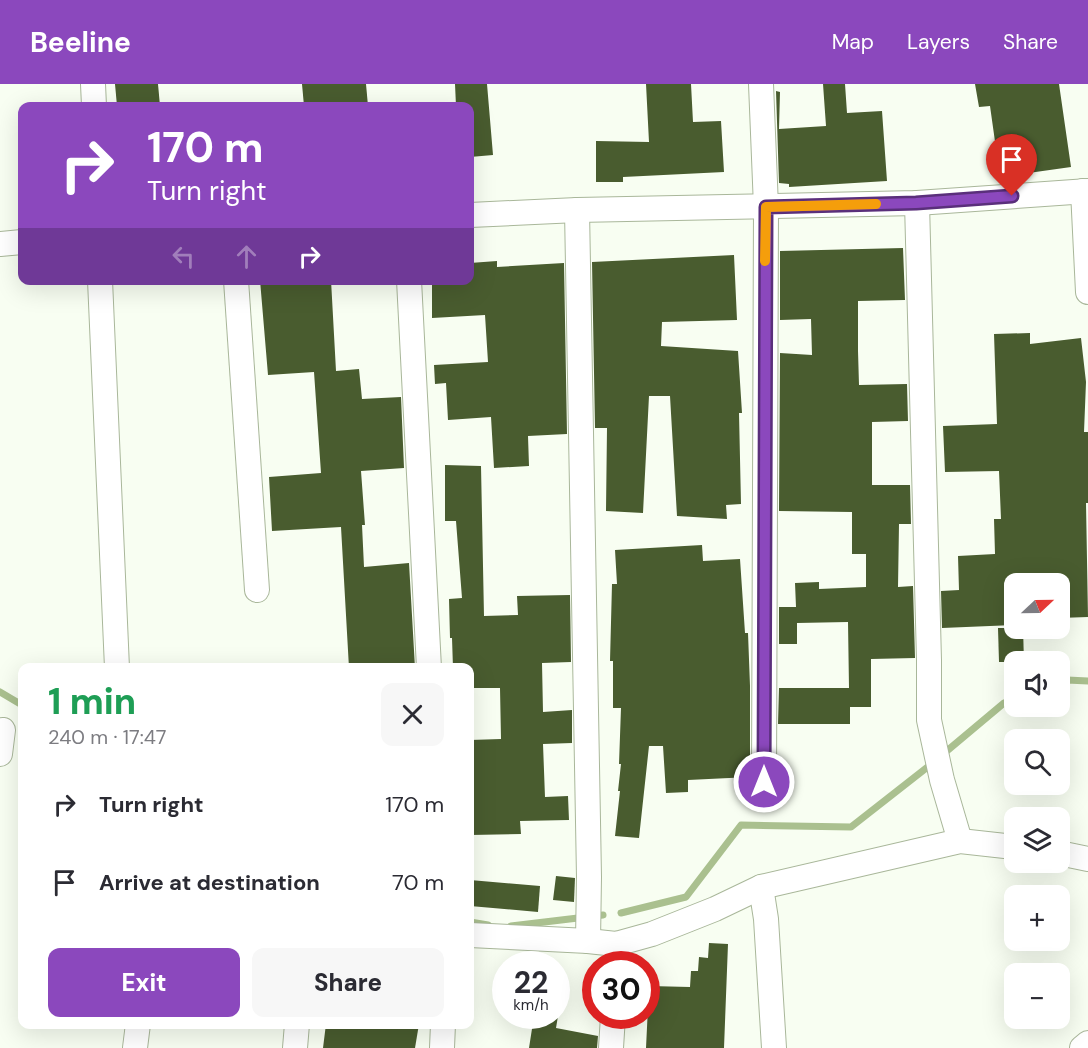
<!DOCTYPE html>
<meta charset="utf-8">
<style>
body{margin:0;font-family:"DM Sans",sans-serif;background:#f7f7f7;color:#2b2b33;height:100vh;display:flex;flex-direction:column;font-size:22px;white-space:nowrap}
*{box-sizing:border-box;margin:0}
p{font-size:20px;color:#7c7c81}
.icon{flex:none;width:33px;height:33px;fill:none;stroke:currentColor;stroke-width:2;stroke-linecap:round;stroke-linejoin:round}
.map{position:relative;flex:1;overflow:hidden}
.drawer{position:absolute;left:18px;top:579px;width:456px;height:366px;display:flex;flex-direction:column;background:#fff;border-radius:12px;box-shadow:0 6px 24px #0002}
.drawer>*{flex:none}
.top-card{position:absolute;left:18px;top:18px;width:456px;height:183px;border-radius:12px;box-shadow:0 6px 24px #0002;background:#8b48bd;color:#fff;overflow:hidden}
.needle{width:39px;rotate:68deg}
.buttons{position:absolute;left:1004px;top:489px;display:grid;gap:12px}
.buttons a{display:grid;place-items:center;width:66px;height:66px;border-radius:12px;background:#fff;box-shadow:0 6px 24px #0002;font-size:30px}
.speed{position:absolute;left:492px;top:867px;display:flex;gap:12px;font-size:30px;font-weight:700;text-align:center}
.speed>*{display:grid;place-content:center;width:78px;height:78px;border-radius:50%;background:#fff;box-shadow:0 6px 24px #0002;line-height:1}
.speed small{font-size:15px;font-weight:400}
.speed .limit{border:9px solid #d22;background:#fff;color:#111}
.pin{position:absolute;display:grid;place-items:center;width:51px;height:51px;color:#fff;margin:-62px -26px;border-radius:50% 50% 50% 0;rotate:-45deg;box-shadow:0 0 6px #0007}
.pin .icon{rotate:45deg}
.me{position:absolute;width:66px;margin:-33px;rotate:0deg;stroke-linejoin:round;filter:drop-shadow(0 0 4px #0008)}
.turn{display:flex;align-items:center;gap:21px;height:126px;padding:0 30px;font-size:27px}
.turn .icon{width:78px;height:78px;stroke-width:2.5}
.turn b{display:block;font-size:42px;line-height:51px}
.lanes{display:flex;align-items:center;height:57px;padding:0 30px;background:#0003;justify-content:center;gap:30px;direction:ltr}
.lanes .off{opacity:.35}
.round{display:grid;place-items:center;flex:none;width:63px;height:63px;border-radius:12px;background:#f7f7f7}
.overview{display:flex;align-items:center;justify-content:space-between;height:102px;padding:0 30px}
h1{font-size:36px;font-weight:800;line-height:45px;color:#1e9e55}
.cta{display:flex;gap:12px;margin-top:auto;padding:12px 30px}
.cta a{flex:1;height:69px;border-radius:12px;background:#8b48bd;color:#fff;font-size:24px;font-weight:800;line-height:69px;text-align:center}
.cta a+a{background:#f7f7f7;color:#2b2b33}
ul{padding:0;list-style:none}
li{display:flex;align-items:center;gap:18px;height:78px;padding:0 30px}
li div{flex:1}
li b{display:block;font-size:22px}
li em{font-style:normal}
header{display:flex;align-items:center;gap:36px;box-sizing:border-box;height:84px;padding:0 30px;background:#8b48bd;color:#fff}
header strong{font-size:28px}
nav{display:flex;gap:33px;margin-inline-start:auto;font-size:21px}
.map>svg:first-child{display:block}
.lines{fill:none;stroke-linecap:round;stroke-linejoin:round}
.stream{stroke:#aac08f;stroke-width:7}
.building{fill:#495c2f}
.minor-casing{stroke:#a9b79a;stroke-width:26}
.minor{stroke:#fff;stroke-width:24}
.route-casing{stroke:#5a2f7b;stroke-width:15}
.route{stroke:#8b48bd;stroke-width:10}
.slow{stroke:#f59e0b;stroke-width:10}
</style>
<header>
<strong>Beeline</strong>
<nav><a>Map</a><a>Layers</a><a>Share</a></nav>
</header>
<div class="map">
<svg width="1088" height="964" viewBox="0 0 1088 964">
<rect width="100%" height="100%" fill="#f8fef2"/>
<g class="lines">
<g class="stream">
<path d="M1059 599 1067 596 1088 597"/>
<path d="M0 608 22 621"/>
<path d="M942 671 1004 619 1014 615"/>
<path d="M621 829 686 813 741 741 851 743 934 678"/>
<path d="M470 838 488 841"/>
<path d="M511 842 603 831"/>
</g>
</g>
<g class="building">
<path d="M115 0H158L160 22H117Z"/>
<path d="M302 0H366L368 22H304Z"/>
<path d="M455 0H487L493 71 470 73V22H456Z"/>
<path d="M646 0H691L693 38 721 37 724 88 623 93V98H596V57L649 58Z"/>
<path d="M823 0H845L847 29 882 27 887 97 789 103V100L779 99 776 7 780 8 779 45 826 42Z"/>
<path d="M975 0H1059L1071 83 1000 93 990 22 979 23Z"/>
<path d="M903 164 905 216 858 217V267L859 301 907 300 908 337 872 338V401H910L911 440H899L898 503 913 502 915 574 871 575V623H850V640H778L779 604H849L848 538 797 539V560H779V523H796L795 499 819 498V505L866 503V470H852V428L779 427 780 269 812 271 811 235 780 236V167Z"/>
<path d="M734 171 737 236 662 238 661 262 738 267 742 329H739L741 420 726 421 727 435 677 432 670 312H649L643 429 606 427 607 344H595L592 178Z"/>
<path d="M497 177V183L564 179 567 350 528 352 529 382 494 384 491 333 448 336 446 299 435 300 434 281 488 278 485 231 432 234V196H470V179Z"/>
<path d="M260 196H331L336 287 359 285 362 315 401 313 404 384 361 387 365 441H362L364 483 409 479 415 584H349L341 443 272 447 269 393 321 389 314 288 268 291Z"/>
<path d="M1030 249V260L1081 254 1086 298 1084 348H1088V419H1086L1088 533 1059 534V500H1014V541L942 544 941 507 959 506 958 472 995 470 994 435H1001L999 387 945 388 943 342 997 340 994 250Z"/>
<path d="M445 381 481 382 484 532 518 531 517 512 570 511 571 578 542 579 543 628 572 626V659L543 660 545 713 568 712 569 736 520 737 521 750 470 751V656L501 655 500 604H470V584H453L452 554H450L449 515 462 514 456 437H445Z"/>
<path d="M702 461 703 477 740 475 745 549H748L750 602V693L688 696V708L666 709 663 662H649L639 754 615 752 620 707H618L621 680H619L621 624H613V577H610L612 500H617L615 466Z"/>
<path d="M998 544H1023L1024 578H999Z"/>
<path d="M556 792 575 794 574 818 553 816Z"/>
<path d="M470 796 540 802 538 828 470 822Z"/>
<path d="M709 859 728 860 724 964H646L649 902 690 903 691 887H698L699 873 708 874Z"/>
<path d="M534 932H558L556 944 598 952 597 964H529Z"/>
<path d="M326 940H419L415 964H323Z"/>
</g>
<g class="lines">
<g class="minor-casing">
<g id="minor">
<path d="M93 0 94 22"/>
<path d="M761 0 766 123 764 697"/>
<path d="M1083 107 1088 208"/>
<path d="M917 119 929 576V636L942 696 960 757"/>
<path d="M577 126 589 793 588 857"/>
<path d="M470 131 577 126 917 119 1088 107"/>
<path d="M0 160 22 158"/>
<path d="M100 196 117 584"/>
<path d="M236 196 257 506"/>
<path d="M409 196 429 584"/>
<path d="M0 670 3 646"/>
<path d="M1059 769 1088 775"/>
<path d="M761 803 766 835 774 964"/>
<path d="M470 851 588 857 616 860 652 850 715 825 761 803 960 757 1014 763"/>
<path d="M135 964 138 940"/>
<path d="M295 964 297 940"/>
<path d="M442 964 443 940"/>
<path d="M611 964 613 932"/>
<path d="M1082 964 1088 959"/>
</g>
</g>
<use href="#minor" class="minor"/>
</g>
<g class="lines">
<g class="route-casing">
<path id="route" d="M764 698 766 123 916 119 1012 112"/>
</g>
<use href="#route" class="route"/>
<path class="slow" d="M765 177 766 123 876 120"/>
</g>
</svg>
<div class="buttons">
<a><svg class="needle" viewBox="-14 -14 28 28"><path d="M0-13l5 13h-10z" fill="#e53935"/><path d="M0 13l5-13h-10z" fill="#7c7c81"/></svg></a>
<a><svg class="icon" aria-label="sound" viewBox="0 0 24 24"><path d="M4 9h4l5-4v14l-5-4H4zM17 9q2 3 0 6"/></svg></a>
<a><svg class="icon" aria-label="search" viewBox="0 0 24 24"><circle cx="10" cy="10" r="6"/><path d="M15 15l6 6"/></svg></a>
<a><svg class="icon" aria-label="layers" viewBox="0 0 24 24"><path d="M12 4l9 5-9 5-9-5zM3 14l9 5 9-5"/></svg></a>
<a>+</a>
<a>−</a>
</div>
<div class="speed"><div>22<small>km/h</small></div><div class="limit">30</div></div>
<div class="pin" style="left:1012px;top:112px;background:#d93025"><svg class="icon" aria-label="arrive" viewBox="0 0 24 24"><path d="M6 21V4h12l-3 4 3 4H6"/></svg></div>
<svg class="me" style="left:764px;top:698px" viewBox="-20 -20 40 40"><circle r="17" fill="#8b48bd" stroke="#fff" stroke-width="3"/><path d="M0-11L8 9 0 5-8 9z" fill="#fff"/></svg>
<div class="top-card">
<div class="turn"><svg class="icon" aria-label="right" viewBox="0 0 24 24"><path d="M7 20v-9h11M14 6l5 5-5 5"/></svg><div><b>170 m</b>Turn right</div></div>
<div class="lanes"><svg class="icon off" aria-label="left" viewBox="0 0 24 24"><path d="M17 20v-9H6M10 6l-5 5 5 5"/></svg><svg class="icon off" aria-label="ahead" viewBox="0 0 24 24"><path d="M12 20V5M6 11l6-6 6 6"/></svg><svg class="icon" aria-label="right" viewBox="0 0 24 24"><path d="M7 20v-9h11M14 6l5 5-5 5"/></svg></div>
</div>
<section class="drawer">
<div class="overview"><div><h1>1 min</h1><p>240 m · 17:47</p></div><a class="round"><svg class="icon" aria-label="close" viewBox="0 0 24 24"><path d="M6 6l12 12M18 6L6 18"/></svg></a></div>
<ul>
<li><svg class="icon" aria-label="right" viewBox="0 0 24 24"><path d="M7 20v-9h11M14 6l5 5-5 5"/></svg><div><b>Turn right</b></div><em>170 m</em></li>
<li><svg class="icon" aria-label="arrive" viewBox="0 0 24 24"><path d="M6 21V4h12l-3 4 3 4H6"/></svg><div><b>Arrive at destination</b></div><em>70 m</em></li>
</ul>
<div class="cta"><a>Exit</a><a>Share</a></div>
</section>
</div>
